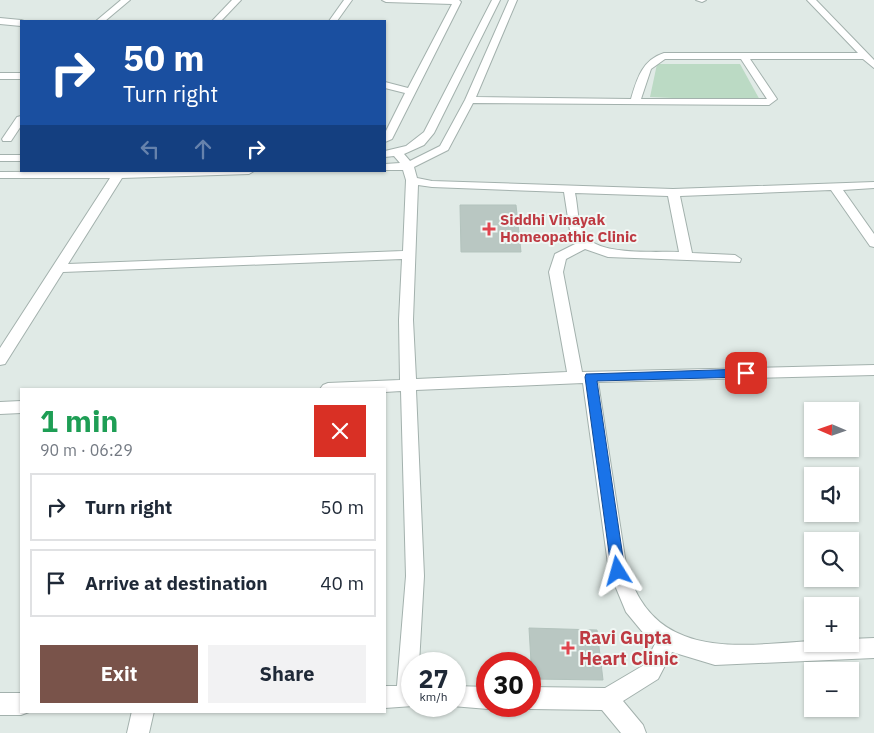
<!DOCTYPE html>
<meta charset="utf-8">
<style>
body{margin:0;font-family:"IBM Plex Sans",sans-serif;background:#f2f2f3;color:#1f2937;height:100vh;display:flex;flex-direction:column;font-size:19px;white-space:nowrap}
*{box-sizing:border-box;margin:0}
p{font-size:16px;color:#747a83}
.icon{flex:none;width:28px;height:28px;fill:none;stroke:currentColor;stroke-width:2;stroke-linecap:round;stroke-linejoin:round}
.map{position:relative;flex:1;overflow:hidden}
.drawer{position:absolute;left:20px;top:388px;width:366px;height:325px;display:flex;flex-direction:column;background:#fff;border-radius:0px;box-shadow:0 1px 4px #0004}
.drawer>*{flex:none}
.banner{position:absolute;left:20px;top:20px;width:366px;height:152px;border-radius:0px;box-shadow:0 1px 4px #0004;background:#1a4fa0;color:#fff;overflow:hidden}
.needle{width:32px;rotate:272deg}
.buttons{position:absolute;left:804px;top:402px;display:grid;gap:10px}
.buttons a{display:grid;place-items:center;width:55px;height:55px;border-radius:0px;background:#fff;box-shadow:0 1px 4px #0004;font-size:25px}
.speed{position:absolute;left:401px;top:652px;display:flex;gap:10px;font-size:25px;font-weight:700;text-align:center}
.speed>*{display:grid;place-content:center;width:65px;height:65px;border-radius:50%;background:#fff;box-shadow:0 1px 4px #0004;line-height:1}
.speed small{font-size:12px;font-weight:400}
.speed .limit{border:8px solid #d22;background:#fff;color:#111}
.pin{position:absolute;display:grid;place-items:center;width:42px;height:42px;color:#fff;margin:-21px;border-radius:10px;box-shadow:0 2px 8px #0006}
.me{position:absolute;width:55px;margin:-28px;rotate:352deg;stroke-linejoin:round;filter:drop-shadow(0 0 4px #0008)}
.turn{display:flex;align-items:center;gap:18px;height:105px;padding:0 20px;font-size:22px}
.turn .icon{width:65px;height:65px;stroke-width:2.5}
.turn b{display:block;font-size:35px;line-height:42px}
.lanes{display:flex;align-items:center;height:48px;padding:0 20px;background:#0003;justify-content:center;gap:25px;direction:ltr}
.lanes .off{opacity:.35}
.round{display:grid;place-items:center;flex:none;width:52px;height:52px;border-radius:0px;background:#f2f2f3}
.head{display:flex;align-items:center;justify-content:space-between;height:85px;padding:0 20px}
h1{font-size:30px;font-weight:800;line-height:38px;color:#1e9e55}
.primary-button{display:flex;gap:10px;margin-top:auto;padding:10px 20px}
.primary-button a{flex:1;height:58px;border-radius:0px;background:#79534a;color:#fff;font-size:20px;font-weight:800;line-height:58px;text-align:center}
.primary-button a+a{background:#f2f2f3;color:#1f2937}
ul{padding:0;list-style:none}
li{display:flex;align-items:center;gap:15px;height:68px;margin:0 10px 8px;padding:0 10px;border:2px solid #e0e1e3;border-radius:0px}
li div{flex:1}
li b{display:block;font-size:19px}
li em{font-style:normal}
.map>svg:first-child{display:block}
.green{fill:#bbdac4}
.building{fill:#b9c7c2;stroke:#b3c3bd}
.lines{fill:none;stroke-linecap:round;stroke-linejoin:round}
.minor-casing{stroke:#a3b1ad;stroke-width:2}
.minor{fill:#fff;fill-rule:evenodd}
.route{fill:#1a73e8;stroke:#114b97}
.health-dot{fill:#e0444e;stroke:#f0f7f4;stroke-width:2}
.labels{text-anchor:middle;stroke-width:4;stroke-linejoin:round;paint-order:stroke}
.health-label{font-size:15px;font-weight:bold;fill:#be3a42;stroke:#f0f7f4;text-anchor:start}
.near-health-label{font-size:18px;font-weight:bold;fill:#be3a42;stroke:#f0f7f4;text-anchor:start}
</style>
<div class="map">
<svg width="874" height="733" viewBox="0 0 874 733">
<rect width="100%" height="100%" fill="#e0eae6"/>
<path class="green" d="M657 64H740L761 102 650 97Z"/>
<g class="building">
<path d="M460 205H516L521 252H461Z"/>
<path d="M529 628 597 630 603 680 532 679Z"/>
</g>
<g class="lines">
<g class="minor-casing">
<g id="minor">
<path d="M121 0H130L105 21H96Z"/>
<path d="M232 0H241L221 21H212Z"/>
<path d="M344 0H352L337 21H329Z"/>
<path d="M382 0H459L461 2 392 139 385 142V133L405 93 385 88V82L408 88 452 4 386 2Z"/>
<path d="M492 0H500L434 133 424 145 404 154 410 161 440 146 465 100 509 0H517L476 97 631 99C637 79 642 60 664 53H858L807 0H816L874 60V68L863 59H750L777 99 769 105 473 103 448 150 414 167 417 178 432 181 673 189 874 182V188L843 190 874 234V247L870 246 831 190 680 196 692 253 735 255 741 259 740 262 608 257 585 249 566 259 563 272 582 372 874 365V375L598 382 627 571C631 580 635 591 640 599 676 659 754 644 812 641V644H850V639L874 638V658L715 665 672 652 658 679 623 701 643 725 646 733H621L602 710 530 709 524 706H530V687L605 688 644 665 656 642 645 635 626 612 609 571 583 383 416 390 424 576 419 664H412L413 706 385 708V686H397L406 576 401 391 385 392V389H320L323 385 328 383 400 380 399 320 402 259 63 272 5 364 0 365V348L110 178H0V172L254 171 249 174 122 178 68 264 403 251 406 180 403 170H385V164L400 163 394 156 385 157V151L406 146 424 132ZM665 59H741L767 99H641L651 69ZM418 185 432 187 564 192 570 231 577 243 555 254 549 272 567 372 416 379 413 320ZM575 193 668 196 679 252C655 251 598 256 585 235 577 224 578 206 575 193Z"/>
<path d="M696 0H706L702 2Z"/>
<path d="M0 18 21 20 24 21H21V26L0 24Z"/>
<rect x="0" y="73" width="21" height="6"/>
<path d="M21 116V126L11 141H3L2 139 17 117Z"/>
<rect x="0" y="155" width="21" height="6"/>
<path d="M21 401V413L0 414V402Z"/>
<path d="M455 686 488 687V706H494L488 709 452 706H455Z"/>
<path d="M0 693H21V711L29 712 21 715H0Z"/>
<path d="M132 711H154L149 733H127Z"/>
</g>
</g>
<use href="#minor" class="minor"/>
</g>
<path class="route" d="M746 369 752 373 746 377 597 381 625 571 623 575 618 577 612 575 585 377 586 374Z"/>
<g class="health-dot">
<path d="M486.5 221.5h5v5h5v5h-5v5h-5v-5h-5v-5h5z"/>
<path d="M565.5 640.5h5v5h5v5h-5v5h-5v-5h-5v-5h5z"/>
</g>
<g class="labels">
<g class="health-label">
<text x="500" y="225">Siddhi Vinayak<tspan x="500" dy="17">Homeopathic Clinic</tspan></text>
</g>
<g class="near-health-label">
<text x="579" y="644">Ravi Gupta<tspan x="579" dy="21">Heart Clinic</tspan></text>
</g>
</g>
</svg>
<div class="buttons">
<a><svg class="needle" viewBox="-14 -14 28 28"><path d="M0-13l5 13h-10z" fill="#e53935"/><path d="M0 13l5-13h-10z" fill="#747a83"/></svg></a>
<a><svg class="icon" aria-label="sound" viewBox="0 0 24 24"><path d="M4 9h4l5-4v14l-5-4H4zM17 9q2 3 0 6"/></svg></a>
<a><svg class="icon" aria-label="search" viewBox="0 0 24 24"><circle cx="10" cy="10" r="6"/><path d="M15 15l6 6"/></svg></a>
<a>+</a>
<a>−</a>
</div>
<div class="speed"><div>27<small>km/h</small></div><div class="limit">30</div></div>
<div class="pin" style="left:746px;top:373px;background:#d93025"><svg class="icon" aria-label="arrive" viewBox="0 0 24 24"><path d="M6 21V4h12l-3 4 3 4H6"/></svg></div>
<svg class="me" style="left:618px;top:571px" viewBox="-20 -20 40 40"><path d="M0-17L14 15 0 8-14 15z" fill="#1a73e8" stroke="#fff" stroke-width="4"/></svg>
<div class="banner">
<div class="turn"><svg class="icon" aria-label="right" viewBox="0 0 24 24"><path d="M7 20v-9h11M14 6l5 5-5 5"/></svg><div><b>50 m</b>Turn right</div></div>
<div class="lanes"><svg class="icon off" aria-label="left" viewBox="0 0 24 24"><path d="M17 20v-9H6M10 6l-5 5 5 5"/></svg><svg class="icon off" aria-label="ahead" viewBox="0 0 24 24"><path d="M12 20V5M6 11l6-6 6 6"/></svg><svg class="icon" aria-label="right" viewBox="0 0 24 24"><path d="M7 20v-9h11M14 6l5 5-5 5"/></svg></div>
</div>
<section class="drawer">
<div class="head"><div><h1>1 min</h1><p>90 m · 06:29</p></div><a class="round" style="background:#d93025;color:#fff"><svg class="icon" aria-label="close" viewBox="0 0 24 24"><path d="M6 6l12 12M18 6L6 18"/></svg></a></div>
<ul>
<li><svg class="icon" aria-label="right" viewBox="0 0 24 24"><path d="M7 20v-9h11M14 6l5 5-5 5"/></svg><div><b>Turn right</b></div><em>50 m</em></li>
<li><svg class="icon" aria-label="arrive" viewBox="0 0 24 24"><path d="M6 21V4h12l-3 4 3 4H6"/></svg><div><b>Arrive at destination</b></div><em>40 m</em></li>
</ul>
<div class="primary-button"><a>Exit</a><a>Share</a></div>
</section>
</div>
